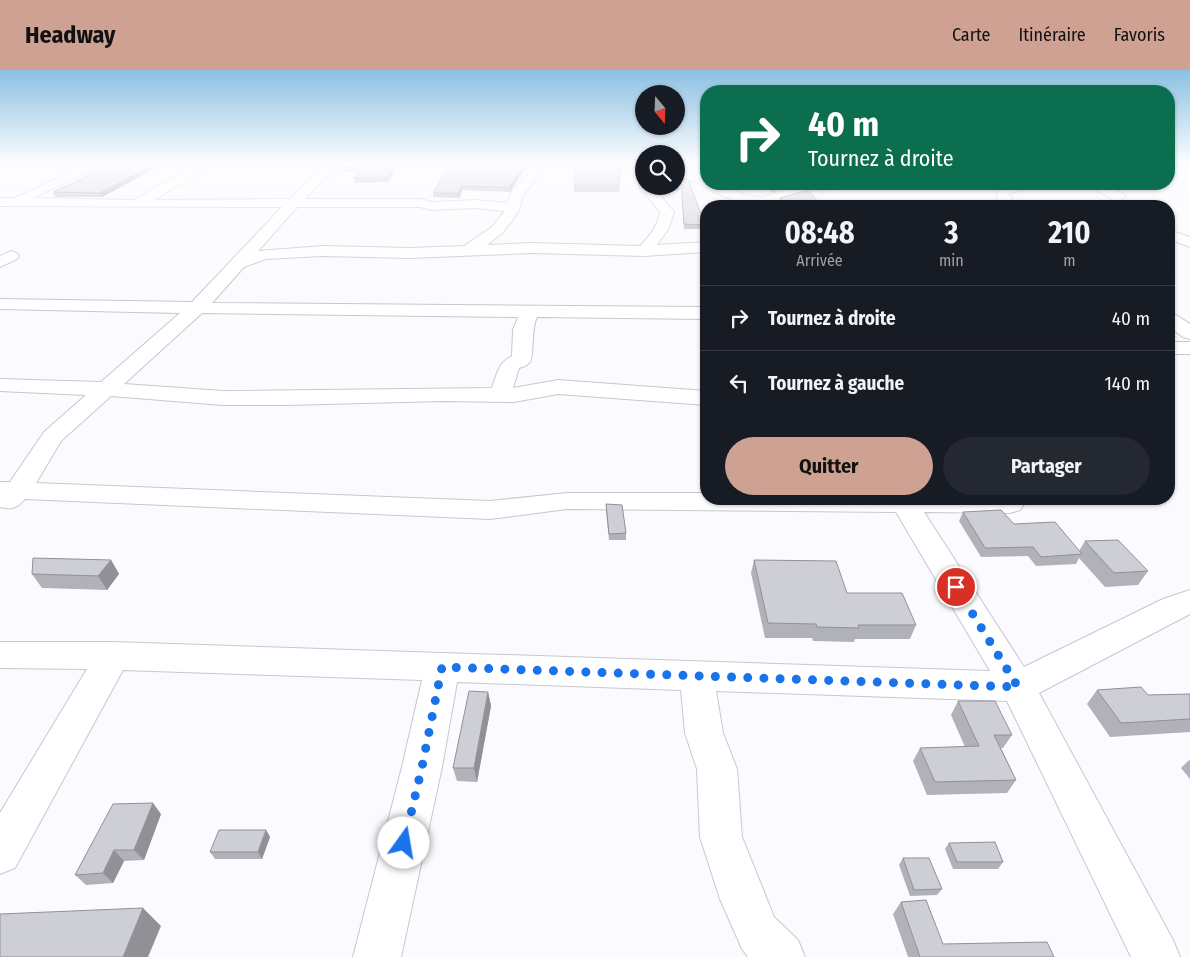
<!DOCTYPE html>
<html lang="fr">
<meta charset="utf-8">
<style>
body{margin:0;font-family:"Fira Sans Condensed",sans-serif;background:#242831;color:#f1f3f6;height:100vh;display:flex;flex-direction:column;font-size:19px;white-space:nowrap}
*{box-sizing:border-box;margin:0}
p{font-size:16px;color:#9ea1a6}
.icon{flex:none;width:28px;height:28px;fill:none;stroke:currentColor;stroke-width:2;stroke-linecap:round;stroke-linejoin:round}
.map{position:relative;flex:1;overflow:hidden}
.details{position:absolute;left:700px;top:130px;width:475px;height:305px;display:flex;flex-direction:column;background:#171b24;border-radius:20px;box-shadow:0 1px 4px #0004}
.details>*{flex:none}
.banner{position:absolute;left:700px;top:15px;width:475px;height:105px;border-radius:20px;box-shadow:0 1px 4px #0004;background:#0b6e4f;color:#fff;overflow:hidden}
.needle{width:32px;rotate:161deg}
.buttons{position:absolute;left:635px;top:15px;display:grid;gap:10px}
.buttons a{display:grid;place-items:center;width:50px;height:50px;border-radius:50%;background:#171b24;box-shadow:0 1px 4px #0004;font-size:25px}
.pin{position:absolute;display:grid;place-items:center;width:42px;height:42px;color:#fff;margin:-21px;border:2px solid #fff;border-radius:50%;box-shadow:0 1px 5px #0007}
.me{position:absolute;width:55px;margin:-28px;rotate:13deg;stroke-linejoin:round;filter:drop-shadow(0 0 4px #0008)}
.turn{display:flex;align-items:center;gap:18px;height:105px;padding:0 25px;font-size:22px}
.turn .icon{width:65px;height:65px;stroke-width:2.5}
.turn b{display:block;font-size:35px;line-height:42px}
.eta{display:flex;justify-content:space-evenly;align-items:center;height:85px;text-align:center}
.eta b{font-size:30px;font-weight:700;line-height:35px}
.cta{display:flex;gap:10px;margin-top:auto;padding:10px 25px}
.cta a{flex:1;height:58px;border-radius:30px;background:#cea192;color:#111;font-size:20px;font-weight:700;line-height:58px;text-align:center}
.cta a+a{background:#242831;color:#f1f3f6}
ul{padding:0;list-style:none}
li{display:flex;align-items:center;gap:15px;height:65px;padding:0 25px;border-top:1px solid #363941}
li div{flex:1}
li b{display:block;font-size:19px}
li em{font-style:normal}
header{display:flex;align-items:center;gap:30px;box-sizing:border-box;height:70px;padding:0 25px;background:#cea192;color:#111}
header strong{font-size:24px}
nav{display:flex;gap:28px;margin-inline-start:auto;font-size:18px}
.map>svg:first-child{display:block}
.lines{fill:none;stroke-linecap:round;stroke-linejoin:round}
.minor-casing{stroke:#c7c7d0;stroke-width:2}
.minor{fill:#fff;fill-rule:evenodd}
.wall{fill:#b1b1b9}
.shaded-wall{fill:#909096}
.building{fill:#ceced7;stroke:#909096}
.route{stroke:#1a73e8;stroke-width:9;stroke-dasharray:0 16.2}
</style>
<header>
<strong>Headway</strong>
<nav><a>Carte</a><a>Itinéraire</a><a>Favoris</a></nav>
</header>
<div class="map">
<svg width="1190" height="887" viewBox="0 0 1190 887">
<rect width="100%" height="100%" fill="#fbfbff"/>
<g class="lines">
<g class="minor-casing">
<g id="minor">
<path d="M88 94H104L33 128 134 130 198 94H213L154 130 290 129 327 94H340L305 129H420L432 132 475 130 507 133 512 121 537 94H549L522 126 520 138 512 151 502 163 487 175 532 173 640 176C649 167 658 156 660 142L639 116 644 113V116H652L674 142 669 158 657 175 706 172V182L644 186 532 183 410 188 323 186 266 189 244 197 212 233 706 237V249L537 247C531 259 534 287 530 292 528 295 523 297 519 298L513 318 558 310 706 321V335L558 324 514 332 443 331 287 335H223L111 326 61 371 36 413 490 431 567 423H706V429H1020L1024 434 1020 440 1010 443 924 442 1024 597 1163 529 1190 520V544L1039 623 1173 870 1180 887H1131L1007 631 716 621 723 663 737 699 742 767 774 847 798 870 805 887H748L742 879 720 829 700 767 697 699 685 663 681 620 457 612 442 697 401 887H353L402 697 422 610 123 600 15 798 0 804V743L87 599 0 598V572H113L990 601 896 442 567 439 490 449 25 429C17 438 12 440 0 437V412H10L44 362 86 325 0 321V309L101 312 180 243 0 239V229L192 232 282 137 0 136V128H15ZM297 137H420L432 140 475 138 505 141 492 157 464 176 410 178 323 176 258 181ZM202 243 518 247 513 260 512 286C498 293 497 304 492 318L223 321 124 314Z"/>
<path d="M1169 94H1174L1176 96 1169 99Z"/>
<path d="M699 103 706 106V114H718L745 125 761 127 808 114H873L867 118 815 120 772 132 774 136C747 136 718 127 696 111L676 112V104Z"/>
<path d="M1015 114H1035L1033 117 1011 123 1009 125 1012 129 1004 136H989L998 128 997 125 1001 117Z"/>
<path d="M1085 114H1101L1124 124 1126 127 1119 131 1114 130Z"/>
<path d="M1169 160 1190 167V177L1169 169Z"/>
<path d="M11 181 17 183 19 186 17 189 0 197V186Z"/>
<path d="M1169 243 1176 245 1190 254V269L1183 267 1169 257Z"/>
<rect x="1169" y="272" width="21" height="12"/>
</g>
</g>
<use href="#minor" class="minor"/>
</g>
<g class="wall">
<path d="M114 94H163L102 127H55L53 122Z"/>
<path d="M399 94 388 112 355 113 354 108 358 102H343L342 97Z"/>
<path d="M451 94H527V95L510 122 462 120 459 128 433 127V123Z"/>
<path d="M621 94 619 122H574V115Z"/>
<path d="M689 94H706V95H690Z"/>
<path d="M681 109 705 155V159H684Z"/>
<path d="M766 114H800L772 122Z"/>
<path d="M656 116 679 117V121H659Z"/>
<path d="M780 128 822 136H782L779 132Z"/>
<path d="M1122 429H1157L1155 432 1126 433Z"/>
<path d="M606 434 626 463V470H609L606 441Z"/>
<path d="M963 442 1014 454 1079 481 1085 471 1148 501 1138 515 1105 517 1079 488 1076 494 1036 496 1028 486 981 487 959 451Z"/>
<path d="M111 490 119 504 107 520 42 518 32 504Z"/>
<path d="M754 490 847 523 916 555 910 569H855L854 572 813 571 812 568H765L751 503Z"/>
<path d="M1097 620 1148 625 1190 624V662L1110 667 1087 634Z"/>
<path d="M488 622 491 636 477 712 457 711 453 698Z"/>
<path d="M958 631 1012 665 1003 678H1001L1016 710 1007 723 927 725 913 691 920 678 965 677 951 645Z"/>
<path d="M1190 690V709L1181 698 1188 691Z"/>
<path d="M161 744 144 790 124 791 113 813 86 815 75 805Z"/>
<path d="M266 760 270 767 262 789H215L210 782Z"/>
<path d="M949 773 1003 792 998 799H953L945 779Z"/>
<path d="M903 788 942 819 937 825 910 826 899 795Z"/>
<path d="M901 832 943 874 1054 887H908L893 844Z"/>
</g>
<g class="shaded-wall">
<path d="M154 94H163L102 127 100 123Z"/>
<path d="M395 94H399L388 112 387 107Z"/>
<path d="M525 94H527V95L510 122 509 117Z"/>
<path d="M787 114H800L772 122V118Z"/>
<path d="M462 116V120L459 128 458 123Z"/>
<path d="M111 490 119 504 107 520 98 506Z"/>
<path d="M488 622 491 636 477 712 474 698Z"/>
<path d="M153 733 161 744 144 790 134 780Z"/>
<path d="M266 760 270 767 262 789 258 782Z"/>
<path d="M114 780 124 791 113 813 103 803Z"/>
<path d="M143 838 161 856 148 887H123Z"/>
</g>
<g class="building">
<path d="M114 94H154L100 123 53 122Z"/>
<path d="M345 94H395L387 107 354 108 362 96 342 97Z"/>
<path d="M451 94H525L509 117 462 116 458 123H433Z"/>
<path d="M575 94H620L619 115H574Z"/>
<path d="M676 109 678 110 679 117 659 116H676Z"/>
<path d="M681 109H688L705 155 684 154Z"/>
<path d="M770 114H787L772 118Z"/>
<path d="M808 120 822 136H786L780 128Z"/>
<path d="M606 434 622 435 626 463 609 464Z"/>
<path d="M1001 440 1014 454 1055 452 1082 484 1041 487 1033 477 985 478 963 442Z"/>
<path d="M1118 470 1148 501 1114 503 1085 471Z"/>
<path d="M33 488 111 490 98 506 32 504Z"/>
<path d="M754 490 836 491 847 523H902L916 555H858L859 558 817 557 816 554 768 553Z"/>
<path d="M1141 617 1148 625 1190 624V649L1121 653 1097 620Z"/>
<path d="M469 621 488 622 474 698H453Z"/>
<path d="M958 631H995L1012 665H994L1016 710 935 712 920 678 979 676Z"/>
<path d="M153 733 134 780H114L103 803 75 805 113 734Z"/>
<path d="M219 760H266L258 782H210Z"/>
<path d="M995 772 1003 792H957L949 773Z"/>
<path d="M903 788H929L942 819 914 820Z"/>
<path d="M926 830 943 874 1047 872 1054 887H920L901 832Z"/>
<path d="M143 838 123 887H0V844Z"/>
</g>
<linearGradient id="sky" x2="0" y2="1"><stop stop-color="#8bc0e2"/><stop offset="0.43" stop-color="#fdfdff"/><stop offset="1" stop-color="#fdfdff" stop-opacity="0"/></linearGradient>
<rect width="1190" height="218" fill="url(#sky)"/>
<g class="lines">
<path class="route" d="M404 773 422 697 442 597 1018 617 956 517"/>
</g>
</svg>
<div class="buttons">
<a><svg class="needle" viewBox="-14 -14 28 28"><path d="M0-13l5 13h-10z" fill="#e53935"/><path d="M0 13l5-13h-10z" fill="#9ea1a6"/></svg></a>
<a><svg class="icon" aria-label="search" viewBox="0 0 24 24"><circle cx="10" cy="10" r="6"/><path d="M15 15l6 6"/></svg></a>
</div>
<div class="pin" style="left:956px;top:517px;background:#d93025"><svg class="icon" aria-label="arrive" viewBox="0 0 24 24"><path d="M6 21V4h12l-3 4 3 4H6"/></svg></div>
<svg class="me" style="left:404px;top:773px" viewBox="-20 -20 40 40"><circle r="19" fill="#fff"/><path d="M0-13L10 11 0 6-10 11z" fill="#1a73e8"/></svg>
<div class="banner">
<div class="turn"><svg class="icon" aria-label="right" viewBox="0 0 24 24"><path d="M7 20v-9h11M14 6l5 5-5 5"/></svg><div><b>40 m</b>Tournez à droite</div></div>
</div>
<section class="details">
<div class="eta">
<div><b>08:48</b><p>Arrivée</p></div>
<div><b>3</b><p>min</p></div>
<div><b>210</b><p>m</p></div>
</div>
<ul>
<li><svg class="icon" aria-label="right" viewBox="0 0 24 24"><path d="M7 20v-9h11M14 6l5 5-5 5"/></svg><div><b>Tournez à droite</b></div><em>40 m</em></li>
<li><svg class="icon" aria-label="left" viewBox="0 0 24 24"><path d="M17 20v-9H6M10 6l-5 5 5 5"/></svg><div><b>Tournez à gauche</b></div><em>140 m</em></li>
</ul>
<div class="cta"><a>Quitter</a><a>Partager</a></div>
</section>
</div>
